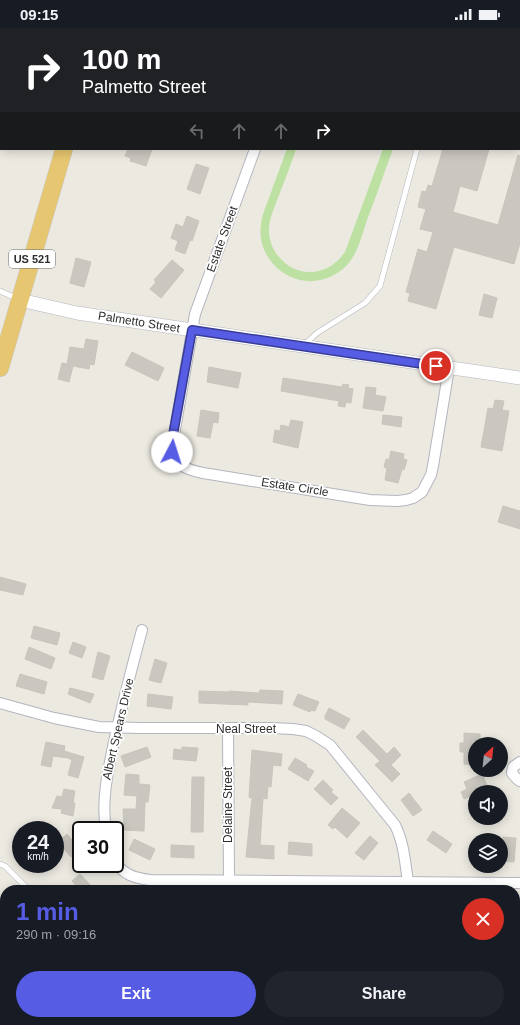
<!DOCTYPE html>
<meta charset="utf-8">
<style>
body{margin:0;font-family:Arial,sans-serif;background:#20242c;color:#f1f3f6;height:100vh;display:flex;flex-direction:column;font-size:15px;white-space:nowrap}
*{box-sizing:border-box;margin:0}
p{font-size:13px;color:#9ea1a6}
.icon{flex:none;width:22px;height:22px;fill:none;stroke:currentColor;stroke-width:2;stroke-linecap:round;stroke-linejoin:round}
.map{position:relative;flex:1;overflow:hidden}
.details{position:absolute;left:0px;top:857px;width:520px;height:140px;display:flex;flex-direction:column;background:#171b24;border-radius:16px 16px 0 0;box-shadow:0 2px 10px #0003}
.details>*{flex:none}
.hud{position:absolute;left:0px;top:0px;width:520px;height:122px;box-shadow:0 2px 10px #0003;background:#202124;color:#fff;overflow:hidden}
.needle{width:26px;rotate:27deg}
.fabs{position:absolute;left:468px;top:709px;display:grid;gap:8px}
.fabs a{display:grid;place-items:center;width:40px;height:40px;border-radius:50%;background:#171b24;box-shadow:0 2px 10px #0003;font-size:20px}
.speed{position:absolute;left:12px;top:793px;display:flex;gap:8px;font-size:20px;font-weight:700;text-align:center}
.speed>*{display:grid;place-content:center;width:52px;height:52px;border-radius:50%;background:#171b24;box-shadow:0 2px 10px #0003;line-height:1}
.speed small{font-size:10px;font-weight:400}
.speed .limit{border:2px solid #111;border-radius:6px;background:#fff;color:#111}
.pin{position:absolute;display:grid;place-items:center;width:34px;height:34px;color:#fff;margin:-17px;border:2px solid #fff;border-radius:50%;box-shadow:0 1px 4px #0007}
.me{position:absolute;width:44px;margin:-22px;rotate:5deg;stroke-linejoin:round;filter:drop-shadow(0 0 3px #0008)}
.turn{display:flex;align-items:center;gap:14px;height:84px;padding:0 16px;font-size:18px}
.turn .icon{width:52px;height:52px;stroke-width:2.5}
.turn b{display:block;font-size:28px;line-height:34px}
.lanes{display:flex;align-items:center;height:38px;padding:0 16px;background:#0003;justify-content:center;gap:20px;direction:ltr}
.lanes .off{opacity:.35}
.round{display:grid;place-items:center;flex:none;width:42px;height:42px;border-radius:21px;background:#20242c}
.head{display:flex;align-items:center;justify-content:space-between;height:68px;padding:0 16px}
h1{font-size:24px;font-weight:700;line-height:30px;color:#565ce4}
.action{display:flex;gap:8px;margin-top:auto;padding:8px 16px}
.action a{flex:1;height:46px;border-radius:24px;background:#565ce4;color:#fff;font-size:16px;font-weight:700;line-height:46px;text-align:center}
.action a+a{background:#20242c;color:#f1f3f6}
.status{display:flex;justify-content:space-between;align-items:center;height:28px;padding:0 20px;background:#171b24;direction:ltr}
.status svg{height:11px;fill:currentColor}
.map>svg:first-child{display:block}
.pitch{fill:#bde1a2}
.building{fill:#c9c7bf;stroke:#c8c5ba}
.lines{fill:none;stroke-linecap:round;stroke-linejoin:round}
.service-casing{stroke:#b4b5bf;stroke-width:6}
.minor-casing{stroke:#b4b5bf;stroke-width:12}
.tertiary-casing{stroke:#b4b5bf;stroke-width:14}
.trunk-casing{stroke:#c8c8c8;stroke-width:18}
.service{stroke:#fff;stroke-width:5}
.minor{stroke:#fff;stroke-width:10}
.tertiary{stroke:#fff;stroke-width:13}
.trunk{stroke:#e6c670;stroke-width:17}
.route-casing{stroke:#383c94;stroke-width:10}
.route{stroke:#565ce4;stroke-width:7}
.labels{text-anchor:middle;stroke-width:3.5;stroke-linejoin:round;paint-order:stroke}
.shield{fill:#fff;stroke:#6c6c6c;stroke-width:1}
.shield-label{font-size:11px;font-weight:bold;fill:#2d2d2d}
.street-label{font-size:12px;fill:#2d2d2d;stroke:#fff}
</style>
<div class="status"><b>09:15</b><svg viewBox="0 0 49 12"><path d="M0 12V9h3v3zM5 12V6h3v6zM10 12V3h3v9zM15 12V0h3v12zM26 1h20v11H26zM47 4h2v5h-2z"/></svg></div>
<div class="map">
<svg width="520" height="997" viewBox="0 0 520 997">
<rect width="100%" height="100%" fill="#ece9e1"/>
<path class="pitch" d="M287 121H296C291 136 285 152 279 167 275 179 268 192 269 205 270 215 274 224 280 230 287 238 296 243 307 244 323 245 336 237 345 224L383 121H393C384 145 376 169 367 192 362 207 358 225 347 237 336 249 317 256 300 252 275 246 257 222 261 196 262 187 266 178 269 170 275 153 281 137 287 121Z"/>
<g class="building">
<path d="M128 121H152L146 138 130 133 131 130 125 128Z"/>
<path d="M443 121H489L477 163 460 158 453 184 498 197 518 127 520 128V215L514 236 454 219 436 281 408 273 410 265 406 264 418 221 427 224 433 204 420 201 426 181 418 179 422 163 426 164 428 157 432 158Z"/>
<path d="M196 136 209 140 200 166 187 161Z"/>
<path d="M187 188 199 193 192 213 190 212 185 226 175 222 178 213 171 210 176 196 183 199Z"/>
<path d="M76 230 91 234 84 259 70 255Z"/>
<path d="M172 232 184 242 161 270 150 261 156 254 154 252Z"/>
<path d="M484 266 497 270 492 290 479 287Z"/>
<path d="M86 311 98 313 94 337 90 336 89 341 73 338 69 354 58 351 62 335 67 336 70 319 84 321Z"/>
<path d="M132 324 164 340 158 353 125 337Z"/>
<path d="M209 339 241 345 238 360 207 354Z"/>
<path d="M283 350 342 359 343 356 349 357 348 360 353 361 351 375 346 374 345 379 338 378 339 373 281 363Z"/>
<path d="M366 359 376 360 375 367 386 369 383 383 363 380Z"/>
<path d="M495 372 504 373 502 382 509 383 502 423 481 419 488 380 493 381Z"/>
<path d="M201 382 219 385 218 395 213 394 210 410 197 408Z"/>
<path d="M383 387 402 389 401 399 382 396Z"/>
<path d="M291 392 303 394 298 420 273 414 275 402 280 403 281 397 289 399Z"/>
<path d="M391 423 404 426 403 431 407 432 404 442 402 441 398 455 385 452 387 440 384 439 386 431 389 432Z"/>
<path d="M503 478 520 483V501L498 494Z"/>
<path d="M0 549 26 556 23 567 0 562Z"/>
<path d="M34 598 60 605 57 617 31 610Z"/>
<path d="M73 614 86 619 82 630 69 625Z"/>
<path d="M29 619 55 630 51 641 25 631Z"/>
<path d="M98 624 110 628 103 652 92 649Z"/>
<path d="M155 631 167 635 161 655 149 652Z"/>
<path d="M20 646 47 654 44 666 16 658Z"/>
<path d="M70 660 94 666 90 675 68 666Z"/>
<path d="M260 662 283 663 282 676 248 674V677L199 675V663L229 664V663L259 665Z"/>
<path d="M148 666 173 669 171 681 147 678Z"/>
<path d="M298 666 319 674 315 683 311 682 310 684 293 677Z"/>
<path d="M329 680 350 691 344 701 325 691V688Z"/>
<path d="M363 702 387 726 394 719 401 727 391 737 400 746 392 754 375 737 380 733 356 709Z"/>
<path d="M464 705 480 706V716H475V737L464 736V724H460V715H464Z"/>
<path d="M46 714 65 718 64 723 84 729 78 750 68 747 72 732 68 730 53 728 51 739 41 737Z"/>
<path d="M147 719 151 729 125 739 121 728Z"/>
<path d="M182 719 198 720 196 733 173 731 174 721 182 722Z"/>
<path d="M252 722 282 726 281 738 273 737 271 759 268 758 267 771 263 770 260 817 274 818V831L246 829 252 770 249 769Z"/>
<path d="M295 730 307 737 306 739 314 743 308 753 288 741Z"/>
<path d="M126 746 139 747V756L150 757 148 774H145L144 803 124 802 123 781H136L137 768 124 767Z"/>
<path d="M482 746 490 764H475V766L464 771 461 764 467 761 464 754Z"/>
<path d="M192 749H204L203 804H191Z"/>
<path d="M323 752 333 762 331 764 338 770 331 777 314 761Z"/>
<path d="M64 761 75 763 73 775H75L73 788 61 785 62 781 52 780 57 768 62 769Z"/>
<path d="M409 765 422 782 413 788 401 772Z"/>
<path d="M342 780 360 795 347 810 335 799 333 801 328 797Z"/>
<path d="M433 803 452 816 446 825 427 812Z"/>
<path d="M67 806 80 822 71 829 58 814Z"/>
<path d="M370 808 378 815 364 832 355 825Z"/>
<path d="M503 809 516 810 514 834 502 833 501 814 503 815Z"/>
<path d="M134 811 155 821 150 832 129 822Z"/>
<path d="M289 814 312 816V828L288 826Z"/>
<path d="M171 817 194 818V830L171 829Z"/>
<path d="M80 846 95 862H80L72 853Z"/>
</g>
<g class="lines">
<g class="service-casing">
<g id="service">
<path d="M519 59H520"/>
<path d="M0 263 18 271"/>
<path d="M304 317 317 305 365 275 380 258 417 121"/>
<path d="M0 836 5 838 29 862"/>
<path d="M0 900 5 901"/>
<path d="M191 992 242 995"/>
</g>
</g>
<g class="minor-casing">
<g id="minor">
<path d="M65 0 68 1"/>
<path d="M329 0 331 1"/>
<path d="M299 1V0"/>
<path d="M436 1 437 0"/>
<path d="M255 121 195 286 172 419C172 437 188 442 203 445L370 472 397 473 406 472 413 470 422 464 431 447 433 438 449 340"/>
<path d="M0 675 54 690 99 699 140 700H272L293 701 306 703 316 708 330 717 395 797C404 815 405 834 408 854"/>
<path d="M228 701 229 853"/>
<path d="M520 734 513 739 512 745 517 751 520 753"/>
<path d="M106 802C101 773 108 743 114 714 122 677 132 639 142 602"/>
<path d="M115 833C123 847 135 850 150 852L520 855"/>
<path d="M515 983H520"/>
<path d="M399 992 404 997"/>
<path d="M242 997 243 992"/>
<path d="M431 997 440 992"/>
</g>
</g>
<g class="tertiary-casing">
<path id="tertiary" d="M20 272 77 285 520 350"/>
</g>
<g class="trunk-casing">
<g id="trunk">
<path d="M107 1 108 0"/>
<path d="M0 340 64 121"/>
</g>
</g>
<use href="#service" class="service"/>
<use href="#minor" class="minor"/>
<use href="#tertiary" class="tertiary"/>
<use href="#trunk" class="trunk"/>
</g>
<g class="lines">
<g class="route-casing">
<path id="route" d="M172 424 173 407 192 302 436 338"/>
</g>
<use href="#route" class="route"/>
</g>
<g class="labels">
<rect class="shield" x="9" y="222" width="46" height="18" rx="3"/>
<g class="shield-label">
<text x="32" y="235">US 521</text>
</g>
<g class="street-label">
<text transform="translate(222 211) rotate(-70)" y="4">Estate Street</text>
<text transform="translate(139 294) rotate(9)" y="4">Palmetto Street</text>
<text transform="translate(295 459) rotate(9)" y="4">Estate Circle</text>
<text transform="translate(118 701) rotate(-77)" y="4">Albert Spears Drive</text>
<text x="246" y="705">Neal Street</text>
<text transform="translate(228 777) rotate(-90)" y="4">Delaine Street</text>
</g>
</g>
</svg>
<div class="fabs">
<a><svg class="needle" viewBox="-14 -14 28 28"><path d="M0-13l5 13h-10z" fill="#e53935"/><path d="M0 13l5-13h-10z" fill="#9ea1a6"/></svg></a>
<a><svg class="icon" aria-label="sound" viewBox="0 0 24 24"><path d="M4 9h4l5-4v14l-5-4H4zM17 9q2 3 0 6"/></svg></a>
<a><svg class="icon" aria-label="layers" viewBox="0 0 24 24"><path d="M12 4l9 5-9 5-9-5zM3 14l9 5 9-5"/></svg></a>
</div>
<div class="speed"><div>24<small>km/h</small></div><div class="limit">30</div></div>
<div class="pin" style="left:436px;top:338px;background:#d93025"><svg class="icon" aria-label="arrive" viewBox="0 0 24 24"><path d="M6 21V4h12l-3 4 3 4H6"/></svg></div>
<svg class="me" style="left:172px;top:424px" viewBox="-20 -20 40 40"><circle r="19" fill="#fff"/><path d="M0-13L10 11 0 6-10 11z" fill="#565ce4"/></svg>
<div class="hud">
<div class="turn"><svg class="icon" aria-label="right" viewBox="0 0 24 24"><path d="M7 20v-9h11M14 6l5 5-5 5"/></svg><div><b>100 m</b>Palmetto Street</div></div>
<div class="lanes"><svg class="icon off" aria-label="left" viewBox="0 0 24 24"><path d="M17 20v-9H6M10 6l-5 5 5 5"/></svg><svg class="icon off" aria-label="ahead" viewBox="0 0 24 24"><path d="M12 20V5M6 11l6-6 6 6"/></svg><svg class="icon off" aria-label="ahead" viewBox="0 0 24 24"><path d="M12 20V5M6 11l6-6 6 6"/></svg><svg class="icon" aria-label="right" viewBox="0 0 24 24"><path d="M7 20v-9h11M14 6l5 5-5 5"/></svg></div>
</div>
<section class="details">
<div class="head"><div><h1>1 min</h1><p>290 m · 09:16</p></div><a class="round" style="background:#d93025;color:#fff"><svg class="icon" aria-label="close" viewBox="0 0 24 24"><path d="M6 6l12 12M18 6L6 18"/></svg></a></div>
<div class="action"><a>Exit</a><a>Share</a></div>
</section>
</div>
